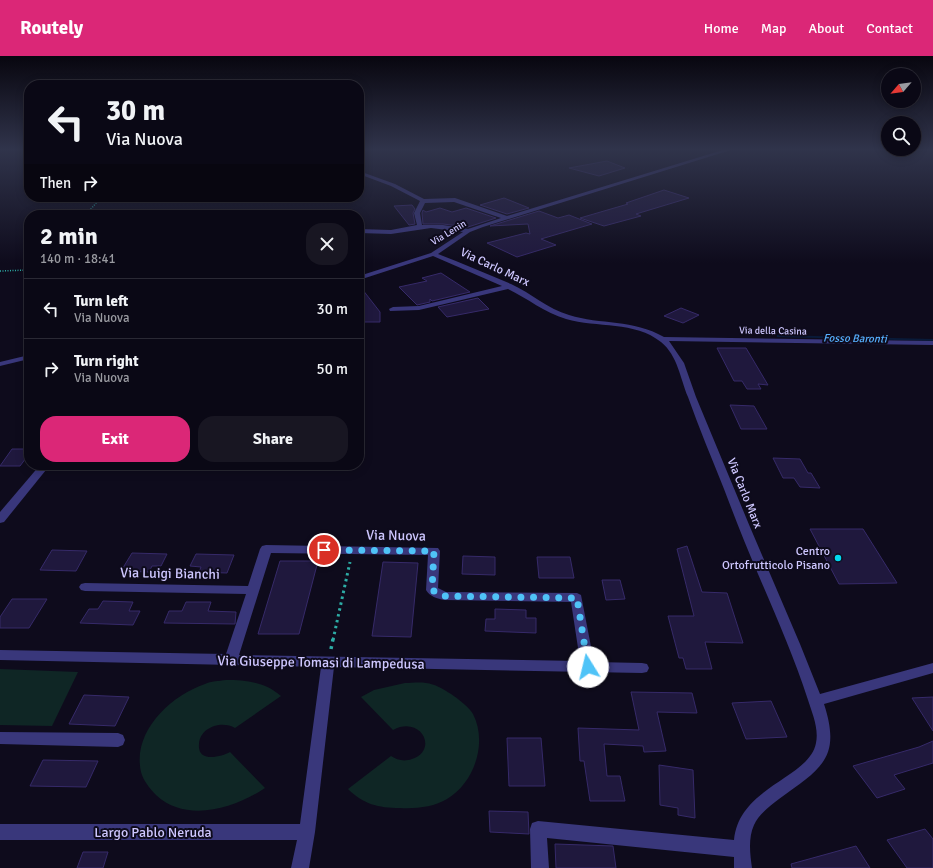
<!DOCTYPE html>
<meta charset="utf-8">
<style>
body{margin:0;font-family:Signika,sans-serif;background:#181622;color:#f1f3f6;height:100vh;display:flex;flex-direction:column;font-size:15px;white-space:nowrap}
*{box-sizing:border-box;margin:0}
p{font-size:13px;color:#999aa0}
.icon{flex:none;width:22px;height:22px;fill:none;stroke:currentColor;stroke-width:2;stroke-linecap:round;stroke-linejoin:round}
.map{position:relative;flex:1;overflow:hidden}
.details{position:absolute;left:24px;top:154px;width:340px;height:260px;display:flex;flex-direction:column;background:#0a0815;border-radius:16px;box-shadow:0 2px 10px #0003,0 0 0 1px #2a2934}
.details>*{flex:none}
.guide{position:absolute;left:24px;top:24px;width:340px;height:122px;border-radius:16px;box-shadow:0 2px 10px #0003,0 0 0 1px #2a2934;background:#0a0815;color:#f1f3f6;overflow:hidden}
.needle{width:26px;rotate:242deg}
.controls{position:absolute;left:881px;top:12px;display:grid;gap:8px}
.controls a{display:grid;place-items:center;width:40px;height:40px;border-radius:50%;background:#0a0815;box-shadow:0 2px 10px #0003,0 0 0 1px #2a2934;font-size:20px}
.pin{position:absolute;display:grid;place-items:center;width:34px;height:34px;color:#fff;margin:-17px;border:2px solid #fff;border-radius:50%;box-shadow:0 1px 4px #0007}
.me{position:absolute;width:44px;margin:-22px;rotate:351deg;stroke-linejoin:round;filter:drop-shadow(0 0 3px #0008)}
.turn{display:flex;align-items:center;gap:14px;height:84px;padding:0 16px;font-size:18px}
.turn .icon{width:52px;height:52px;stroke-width:2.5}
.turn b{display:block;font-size:28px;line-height:34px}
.then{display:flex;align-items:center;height:38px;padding:0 16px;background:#0003;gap:8px;font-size:15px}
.round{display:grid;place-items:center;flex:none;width:42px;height:42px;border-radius:16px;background:#181622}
.overview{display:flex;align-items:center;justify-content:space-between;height:68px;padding:0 16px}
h1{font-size:24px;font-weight:700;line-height:30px}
.cta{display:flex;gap:8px;margin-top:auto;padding:8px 16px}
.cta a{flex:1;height:46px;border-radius:16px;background:#db2777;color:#fff;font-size:16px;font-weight:700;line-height:46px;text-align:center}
.cta a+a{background:#181622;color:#f1f3f6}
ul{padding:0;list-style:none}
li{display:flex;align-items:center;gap:12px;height:60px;padding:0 16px;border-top:1px solid #2a2934}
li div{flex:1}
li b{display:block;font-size:15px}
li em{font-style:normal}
header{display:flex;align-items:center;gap:24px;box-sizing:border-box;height:56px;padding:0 20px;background:#db2777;color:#fff}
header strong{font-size:19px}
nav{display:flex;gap:22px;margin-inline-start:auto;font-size:14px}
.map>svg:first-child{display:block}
.green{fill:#0f2625}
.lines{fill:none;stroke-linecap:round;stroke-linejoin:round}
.stream{fill:#091a38;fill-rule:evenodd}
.building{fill:#1f183d;stroke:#362a69}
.path-far2{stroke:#2daca5;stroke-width:1.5;stroke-dasharray:1 1.5;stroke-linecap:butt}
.path-far1{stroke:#2daca5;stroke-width:3;stroke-dasharray:2.5 3.5;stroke-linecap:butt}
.path{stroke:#2daca5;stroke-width:3.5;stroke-dasharray:3 4.5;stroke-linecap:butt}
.minor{fill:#39377b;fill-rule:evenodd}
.route{stroke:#4fc3f7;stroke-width:7;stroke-dasharray:0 12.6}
.poi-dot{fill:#02d8f0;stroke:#0e0b1c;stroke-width:1.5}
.labels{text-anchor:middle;stroke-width:4;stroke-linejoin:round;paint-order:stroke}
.far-street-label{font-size:10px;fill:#cec7ff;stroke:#0e0b1c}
.far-water-label{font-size:11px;font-style:italic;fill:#56b0fe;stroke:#0e0b1c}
.street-label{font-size:12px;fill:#cec7ff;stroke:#0e0b1c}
.poi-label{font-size:12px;fill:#cec7ff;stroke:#0e0b1c;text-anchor:end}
.near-street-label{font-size:14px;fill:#cec7ff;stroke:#0e0b1c}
</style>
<header>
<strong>Routely</strong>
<nav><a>Home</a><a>Map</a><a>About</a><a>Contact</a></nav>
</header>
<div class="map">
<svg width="933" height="812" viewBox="0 0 933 812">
<rect width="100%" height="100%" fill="#0e0b1c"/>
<g class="green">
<path d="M0 613 78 616 52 670 0 669Z"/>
<path d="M226 624C246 624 265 626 281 640L235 672C222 664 200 671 199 688 197 707 221 701 230 696L265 732C234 753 186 767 156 739 150 733 143 724 141 716 132 676 170 640 205 628 211 625 219 625 226 624Z"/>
<path d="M405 627C411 627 419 626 426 627 435 628 443 633 451 638 458 643 468 650 473 658 488 687 474 727 447 743 434 751 415 753 400 752 378 752 363 748 348 733L391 700C397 704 404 706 412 703 439 694 421 659 393 674L361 641 374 634Z"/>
</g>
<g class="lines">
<path class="stream" d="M777 279 933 283V285L778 281H777Z"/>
</g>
<g class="building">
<path d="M607 105 625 112 599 120 569 112Z"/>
<path d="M664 134 689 142 636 158 641 160 604 170 580 162 628 148 626 147Z"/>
<path d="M504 142 529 152 507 158 480 149Z"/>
<path d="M412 149 415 153 413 157 415 168 409 169 394 150Z"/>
<path d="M440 152 452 156 466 152 496 162 468 171 443 168H423L422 157 423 154 426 156Z"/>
<path d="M539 155 558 162 569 159 592 168 541 183 556 189 517 201 487 187 526 177 530 178 528 168 490 170Z"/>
<path d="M441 217 470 236 432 245 430 243V246L417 249 399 231 427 225 422 222Z"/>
<path d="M359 229 380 256V266H359Z"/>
<path d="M478 242 489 253 447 261 438 251Z"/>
<path d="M681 252 699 259 683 267 664 260Z"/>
<path d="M717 292H746L768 329 758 328 761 333H747L742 325H734Z"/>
<path d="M730 349 754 350 767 373H741Z"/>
<path d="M12 393H29V398L20 410H0Z"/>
<path d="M773 402 800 403 808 417H811L820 432 800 431 794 422H783Z"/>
<path d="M810 473H863L897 527 839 528Z"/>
<path d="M687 490 702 536 727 537 743 587 705 586 712 613H686L683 602H679L668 560H694L677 493Z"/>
<path d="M52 494 87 495 76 515 40 514Z"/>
<path d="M132 497 167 498 161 510H152L149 516 121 515Z"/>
<path d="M196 498 234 499 227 517 199 516 201 511 190 510Z"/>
<path d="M463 500 495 501V519L462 518Z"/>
<path d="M537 501H570L574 522H539Z"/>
<path d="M280 505H318L299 578H258Z"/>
<path d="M383 506 418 507 411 581 372 580Z"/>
<path d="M602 524H620L625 543 606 544Z"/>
<path d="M12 543H47L29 572H0V561Z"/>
<path d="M103 545 133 546 129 555H140L133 569 80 567 89 553H98Z"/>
<path d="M186 546H211L208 555 236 556 235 568 164 567 169 555H182Z"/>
<path d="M495 553 526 554V562H536V577L485 575 486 563H495Z"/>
<path d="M631 636 692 637 697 657 657 656 666 695 644 696 643 690 604 688 607 720H620L625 745H590L584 705H580L578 672 639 674Z"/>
<path d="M84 639 129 641 115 670 69 668Z"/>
<path d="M933 641V675L912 642Z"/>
<path d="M771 645 787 681 746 683 732 647Z"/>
<path d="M507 682H541L545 730H509Z"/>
<path d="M933 685V707L894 719 905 733 877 742 853 710 919 691Z"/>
<path d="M43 704 98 705 86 731 30 730Z"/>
<path d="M659 709 693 714 695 762 678 759V752L660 749Z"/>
<path d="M489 755 528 756 529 778 490 776Z"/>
<path d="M925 773 933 783V812H907L887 784Z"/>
<path d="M555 788 613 790 616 812H556Z"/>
<path d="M856 790 870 812H792L791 808Z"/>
<path d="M83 796H108L103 812H77Z"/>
</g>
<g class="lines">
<g class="path-far2">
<path d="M86 159 101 141"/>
<path d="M0 215 29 214"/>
<path d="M29 250 24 263 26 269 29 270"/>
</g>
<path class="path-far1" d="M333 584 350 506"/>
<path class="path" d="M331 593 333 583"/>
<g class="minor">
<path d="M726 93H734L483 171 470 176 438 198C462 207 487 218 511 228 531 237 548 253 569 259 601 269 633 263 664 281L933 285V289L669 285 684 307 696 341 750 471 800 588 820 638 933 607V617L824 648C842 703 820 713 779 743 770 750 759 758 754 769 748 782 750 798 752 812H734V801L547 782 549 812H531L530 773 532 767 538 765 734 784C739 730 809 723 816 687 819 672 812 657 808 644 794 601 776 560 758 518 746 490 735 462 724 433 712 403 699 372 688 341 680 322 678 300 661 286 635 265 597 272 566 263 545 257 527 242 508 233L419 254 390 255 389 253 393 251 419 250 502 230 433 200 359 224V220L431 197 463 176 431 172 391 178 359 177V173L391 174 417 169 414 157 420 145 391 130 359 118V115L395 128 424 143 455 142 507 160ZM454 146 501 162 468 173 443 169H422L420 157 425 147Z"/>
<path d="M29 299V303L0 310V306Z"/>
<path d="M40 409H50L4 466 0 467V456Z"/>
<path d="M266 489 438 492 440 495 438 532 446 536 577 537 581 539 594 606 642 607 647 608 649 612 647 616 642 617 334 611 315 776 309 812H291L297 784H0V768H300L321 611 0 604V594L226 598 246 538 85 535 81 534 79 531 81 528 85 527 248 530 260 493 262 490ZM271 497 428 499 426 534C429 540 438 543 444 544L571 546 580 605 239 599Z"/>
<path d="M0 676 118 677 123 679 125 684 123 689 118 691 0 688Z"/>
</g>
</g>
<linearGradient id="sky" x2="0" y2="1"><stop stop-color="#08060f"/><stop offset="0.45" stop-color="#30344b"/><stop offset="1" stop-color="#30344b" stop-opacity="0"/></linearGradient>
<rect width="933" height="207" fill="url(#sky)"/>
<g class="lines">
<path class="route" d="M324 494 434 495 432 534 444 540 577 542 588 611"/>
</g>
<circle class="poi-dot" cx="838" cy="502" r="4"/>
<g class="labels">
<g class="far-street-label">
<text transform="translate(448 176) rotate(-31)" y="4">Via Lenin</text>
<text transform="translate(773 274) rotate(1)" y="4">Via della Casina</text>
</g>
<g class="far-water-label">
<text transform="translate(855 282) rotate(1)" y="4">Fosso Baronti</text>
</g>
<g class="street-label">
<text transform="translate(495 211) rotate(25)" y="4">Via Carlo Marx</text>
<text transform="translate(745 437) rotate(68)" y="4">Via Carlo Marx</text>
</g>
<g class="poi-label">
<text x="830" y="499">Centro<tspan x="830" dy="14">Ortofrutticolo Pisano</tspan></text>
</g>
<g class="near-street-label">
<text transform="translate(396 479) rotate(1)" y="5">Via Nuova</text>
<text transform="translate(170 517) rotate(1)" y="5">Via Luigi Bianchi</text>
<text transform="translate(321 606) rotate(1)" y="5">Via Giuseppe Tomasi di Lampedusa</text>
<text x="153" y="781">Largo Pablo Neruda</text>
</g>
</g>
</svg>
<div class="controls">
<a><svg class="needle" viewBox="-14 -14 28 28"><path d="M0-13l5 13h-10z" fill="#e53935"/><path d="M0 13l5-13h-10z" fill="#999aa0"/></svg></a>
<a><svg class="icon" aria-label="search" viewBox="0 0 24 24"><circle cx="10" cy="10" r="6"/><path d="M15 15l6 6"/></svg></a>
</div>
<div class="pin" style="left:324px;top:494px;background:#d93025"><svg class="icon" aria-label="arrive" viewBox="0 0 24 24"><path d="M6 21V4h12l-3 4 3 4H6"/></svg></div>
<svg class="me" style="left:588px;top:611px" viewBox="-20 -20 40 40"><circle r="19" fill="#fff"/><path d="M0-13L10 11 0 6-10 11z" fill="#4fc3f7"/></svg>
<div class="guide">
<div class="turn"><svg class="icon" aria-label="left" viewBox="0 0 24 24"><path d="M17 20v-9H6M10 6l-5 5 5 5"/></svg><div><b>30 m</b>Via Nuova</div></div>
<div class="then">Then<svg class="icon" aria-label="right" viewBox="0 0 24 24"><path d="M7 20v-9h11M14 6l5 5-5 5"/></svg></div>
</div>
<section class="details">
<div class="overview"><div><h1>2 min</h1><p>140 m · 18:41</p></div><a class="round"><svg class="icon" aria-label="close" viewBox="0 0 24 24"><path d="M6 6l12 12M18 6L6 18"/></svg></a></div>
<ul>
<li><svg class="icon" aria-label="left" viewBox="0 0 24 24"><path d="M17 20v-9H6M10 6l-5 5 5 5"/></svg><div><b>Turn left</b><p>Via Nuova</p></div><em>30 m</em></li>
<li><svg class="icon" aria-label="right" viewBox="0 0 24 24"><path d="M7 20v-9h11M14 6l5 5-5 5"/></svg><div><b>Turn right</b><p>Via Nuova</p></div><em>50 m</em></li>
</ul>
<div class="cta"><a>Exit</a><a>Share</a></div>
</section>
</div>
